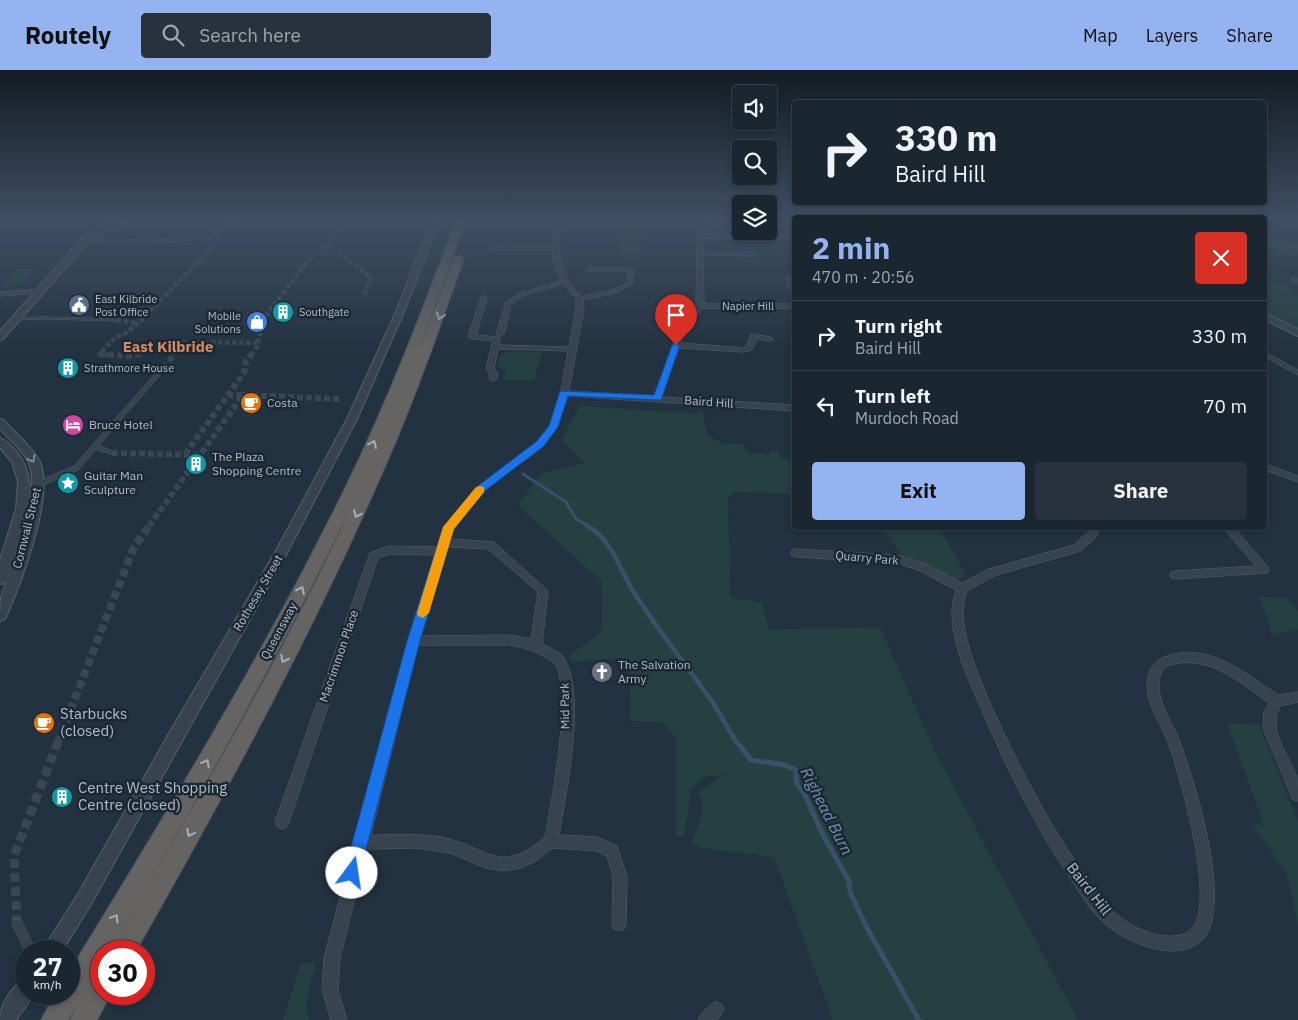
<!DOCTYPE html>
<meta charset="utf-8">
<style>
body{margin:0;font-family:"IBM Plex Sans",sans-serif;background:#27323c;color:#f1f3f6;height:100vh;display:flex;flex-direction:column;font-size:19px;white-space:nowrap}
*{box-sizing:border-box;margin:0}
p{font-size:16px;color:#9fa5ab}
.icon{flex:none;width:28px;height:28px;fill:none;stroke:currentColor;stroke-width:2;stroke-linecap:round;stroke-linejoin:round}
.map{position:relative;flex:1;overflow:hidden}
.panel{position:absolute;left:792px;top:145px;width:475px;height:315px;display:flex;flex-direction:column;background:#1a2630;border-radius:5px;box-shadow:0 2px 8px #0003,0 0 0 1px #38434c}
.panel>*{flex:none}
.banner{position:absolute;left:792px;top:30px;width:475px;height:105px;border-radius:5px;box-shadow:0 2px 8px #0003,0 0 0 1px #38434c;background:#1a2630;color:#f1f3f6;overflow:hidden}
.tools{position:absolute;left:732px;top:15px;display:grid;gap:10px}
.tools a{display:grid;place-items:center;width:45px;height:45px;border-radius:5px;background:#1a2630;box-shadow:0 2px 8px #0003,0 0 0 1px #38434c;font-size:25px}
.speed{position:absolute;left:15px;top:870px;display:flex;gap:10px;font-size:25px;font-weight:700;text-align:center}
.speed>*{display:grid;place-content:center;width:65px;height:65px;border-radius:50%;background:#1a2630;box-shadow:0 2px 8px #0003,0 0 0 1px #38434c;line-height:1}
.speed small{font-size:12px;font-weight:400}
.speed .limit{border:8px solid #d22;background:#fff;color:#111}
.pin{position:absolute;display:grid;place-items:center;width:42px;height:42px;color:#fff;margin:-51px -21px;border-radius:50% 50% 50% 0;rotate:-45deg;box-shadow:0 0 5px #0007}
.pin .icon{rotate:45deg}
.me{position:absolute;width:55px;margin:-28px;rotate:14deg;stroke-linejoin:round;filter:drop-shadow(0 0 4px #0008)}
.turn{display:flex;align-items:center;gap:18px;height:105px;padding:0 20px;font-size:22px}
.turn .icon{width:65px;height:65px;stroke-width:2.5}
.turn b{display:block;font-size:35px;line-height:42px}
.round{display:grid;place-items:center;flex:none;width:52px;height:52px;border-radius:5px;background:#27323c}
.overview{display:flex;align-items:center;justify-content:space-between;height:85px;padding:0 20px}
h1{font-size:30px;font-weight:800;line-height:38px;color:#95b2f1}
.action{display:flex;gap:10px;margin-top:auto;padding:10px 20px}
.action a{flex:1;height:58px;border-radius:5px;background:#95b2f1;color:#111;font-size:20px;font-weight:800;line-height:58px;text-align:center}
.action a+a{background:#27323c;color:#f1f3f6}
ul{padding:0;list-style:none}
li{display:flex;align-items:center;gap:15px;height:70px;padding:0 20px;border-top:1px solid #38434c}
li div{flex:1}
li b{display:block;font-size:19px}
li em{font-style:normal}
header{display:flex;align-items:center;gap:30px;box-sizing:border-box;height:70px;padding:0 25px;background:#95b2f1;color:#111}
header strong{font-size:24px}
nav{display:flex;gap:28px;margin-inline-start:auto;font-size:18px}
.search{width:350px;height:45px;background:#27323c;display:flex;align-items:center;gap:12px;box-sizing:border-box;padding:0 18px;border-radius:5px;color:#9fa5ab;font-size:19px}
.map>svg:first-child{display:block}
.green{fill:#254041}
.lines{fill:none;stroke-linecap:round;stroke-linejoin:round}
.stream-far2{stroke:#37516a;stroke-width:3}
.stream-far1{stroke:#37516a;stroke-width:4.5}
.stream{stroke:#37516a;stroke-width:5}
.pedestrian-tunnel-far3{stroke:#394755;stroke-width:4.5;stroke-dasharray:4.5 2.5;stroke-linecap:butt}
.pedestrian-tunnel-far2{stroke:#394755;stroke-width:6;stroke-dasharray:6 3;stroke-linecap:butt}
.pedestrian-tunnel-far1{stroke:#394755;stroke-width:8;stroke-dasharray:8 4;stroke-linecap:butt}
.pedestrian-tunnel{stroke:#394755;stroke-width:9;stroke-dasharray:9 5;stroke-linecap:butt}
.pedestrian-casing{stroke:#55616d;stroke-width:1}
.minor-casing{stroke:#55616d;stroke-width:1}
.tertiary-casing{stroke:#55616d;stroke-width:2}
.trunk-casing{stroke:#424e5a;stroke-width:2}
.pedestrian{fill:#37434f;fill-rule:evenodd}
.minor{fill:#37434f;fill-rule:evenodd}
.tertiary{fill:#37434f;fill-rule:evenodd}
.trunk{fill:#666462;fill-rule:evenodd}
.oneway{stroke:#a7b0ba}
.oneway2{stroke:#7b8793}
.route{fill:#1a73e8;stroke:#114b97}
.slow{fill:#f59e0b}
.labels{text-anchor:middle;stroke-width:5;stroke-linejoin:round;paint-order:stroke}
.far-poi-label{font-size:11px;fill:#b3beca;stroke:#1c2834;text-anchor:start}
.far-street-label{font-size:11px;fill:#b3beca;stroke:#1c2834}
.street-label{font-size:12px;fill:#b3beca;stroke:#1c2834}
.poi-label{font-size:12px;fill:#b3beca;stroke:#1c2834;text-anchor:start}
.far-district-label{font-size:15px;font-weight:bold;fill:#db895e;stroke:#1c2834}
.near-poi-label{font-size:15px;fill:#b3beca;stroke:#1c2834;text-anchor:start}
.near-street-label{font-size:15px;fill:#b3beca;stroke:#1c2834}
.near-water-label{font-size:16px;font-style:italic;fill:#7192af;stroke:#1c2834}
</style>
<header>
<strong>Routely</strong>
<div class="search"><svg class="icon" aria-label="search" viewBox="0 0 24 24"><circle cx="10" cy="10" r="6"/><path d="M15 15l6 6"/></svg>Search here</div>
<nav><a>Map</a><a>Layers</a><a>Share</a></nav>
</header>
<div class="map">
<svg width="1298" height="950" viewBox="0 0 1298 950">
<rect width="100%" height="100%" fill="#233240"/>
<g class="green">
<path d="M0 150H67L70 152 85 150 89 153 79 159 0 163Z"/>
<path d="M137 150H153L154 151 151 158 141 165 143 170 137 169 143 160 144 150 118 159 101 167 126 169 89 171 100 162Z"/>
<path d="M622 152 641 153V187H619Z"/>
<path d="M1265 173 1298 178V188L1265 182Z"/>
<path d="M17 199H36C26 214 18 216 0 218Z"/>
<path d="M1265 213 1287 215 1292 223 1298 225V258L1265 241Z"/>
<path d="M510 281 542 282 534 310H503L506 300 502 299 497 295 499 286Z"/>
<path d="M580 336 698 344 702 339 707 365 722 373 744 374 747 382 767 385 771 381H778L780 387 795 392V424L733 422 728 429 730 528 762 532 769 560 880 557 936 684 1078 950H833L774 787 702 778 692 773 703 741 699 722 723 705 702 707 691 720 684 766H676V668L663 652 630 651 631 592 620 588 571 592 569 586 601 563 602 511 518 436 541 403 586 393 561 370Z"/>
<path d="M882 458H959L941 461 966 505 956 511 901 484Z"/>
<path d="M1259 527 1287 528 1298 541V560L1271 564 1267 547Z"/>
<path d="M1227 653 1259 655 1298 751V854L1287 805 1253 754 1264 755Z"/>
<path d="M301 893H315C313 911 302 932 309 950H283Z"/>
</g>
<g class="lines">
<path class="stream-far2" d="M523 404 566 432 576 449 589 456"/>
<path class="stream-far1" d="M586 455C611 468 618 496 632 519 656 558 685 594 712 631 721 645 728 660 738 674"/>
<path class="stream" d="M737 672 751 690 785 695 796 700V712L804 723 823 765 849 811 850 822 867 858 919 950"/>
<g class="pedestrian-tunnel-far3">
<path d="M324 181 341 183 371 208 365 221 366 225"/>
<path d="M117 250 137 253"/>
<path d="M150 280 176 282 184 272"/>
<path d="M109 285 99 284 116 267 126 263 144 248 209 180 216 169"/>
<path d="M137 285 163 272 258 273"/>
<path d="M174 285 176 282"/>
<path d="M251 285 257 277 264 248 311 187 324 181 347 150"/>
</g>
<g class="pedestrian-tunnel-far2">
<path d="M99 284 127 286 141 284"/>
<path d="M157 305 175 284"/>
<path d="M243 325 340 329"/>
<path d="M112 383 200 385"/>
<path d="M185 384 244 303 246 291 252 284"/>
<path d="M149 456 243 325H228"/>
</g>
<path class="pedestrian-tunnel-far1" d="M57 674 134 477 150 455"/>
<path class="pedestrian-tunnel" d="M17 854 14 786 58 672"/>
<g class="pedestrian-casing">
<g id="pedestrian">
<path d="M239 150H245L219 160V166L216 169 214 168 182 171 87 173 84 177 80 176 86 171 182 169 214 165 216 158Z"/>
<path d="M45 247 117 249 119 250 117 251 45 249 14 250 12 249 14 248Z"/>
<path d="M157 303 160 305 159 306 99 375 114 382 115 383 114 384H110L96 379 78 400 41 416H37L36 414 37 412 74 396 155 304Z"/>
<path d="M17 849 21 850 36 881H26V882L12 854 13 850Z"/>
</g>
</g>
<g class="minor-casing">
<g id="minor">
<path d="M556 150H562C558 187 556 197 581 227L615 219 627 212 628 201H589L586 199 587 198 631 197 634 199 633 213 619 222 583 230 584 239 569 321 654 326 676 265 696 236 697 166 704 150H710L704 164 795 166V170L703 168V181L754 182 757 184 754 186 703 185 704 234H795V238H702L684 265 681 273 743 278 746 277 751 264 770 267 774 269 770 271 757 269 752 280 744 282 679 278 662 327 795 335V341L568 326 557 357 538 381 485 419 454 458 450 469 494 472 548 521 542 573C548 577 560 582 564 588 587 627 566 721 559 765L597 767 617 776 627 807 626 854 624 859 619 861 614 859 612 854 613 807 607 786 596 781 553 778 534 792 521 798 504 801 485 798 453 784 438 781 416 778 367 779 340 888 338 920 347 950H331L322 920 324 888 354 775 353 772 357 767 408 571 435 485 389 484 378 488 289 752 287 757 282 759 277 757 275 752 370 483 388 476 438 477 446 454 479 415 532 377 549 356 559 331V323L561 321 568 281 498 279 494 298 498 304 497 309 493 311 489 309 490 304 486 298 493 271 472 269 468 267 481 227 484 225 487 227 476 265 500 267 499 275 569 277 576 239V229L564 214 524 225 511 234 504 264 500 266 496 264 506 232 520 223 561 211 553 192V180H491L488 178 491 176H553ZM448 477 488 479 538 522 531 569 509 565 421 566ZM509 575C525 578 534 580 548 589 550 590 553 591 554 593 574 619 551 734 545 767 500 807 486 776 441 767 418 763 394 765 371 765L418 576Z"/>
<path d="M1265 170 1298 175V179L1265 174Z"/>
<path d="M789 207C796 210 795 220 795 227L792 225 786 209Z"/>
<path d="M1292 208 1298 209V214L1292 210Z"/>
<path d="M38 220 41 222 40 223 0 226V222Z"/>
<path d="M1265 282 1298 300V305L1265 287Z"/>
<path d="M1265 394 1298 406V412L1265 400Z"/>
<path d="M1090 458H1100L1097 466 1081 481 996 505 967 521C965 528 963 534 963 542 964 573 978 604 990 633 1016 691 1045 747 1081 800 1091 814 1100 830 1113 841 1130 857 1160 872 1184 864 1224 851 1179 705 1169 675 1162 655 1147 636 1147 615 1147 603 1153 592 1164 587 1206 570 1245 603 1278 625L1298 622V632L1280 636C1267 662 1289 684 1297 708 1298 715 1298 724 1298 731L1293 730 1263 658 1264 643 1269 633C1241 613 1211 586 1174 594 1164 596 1159 603 1159 613 1158 635 1174 655 1181 675 1195 713 1235 840 1201 871 1175 895 1122 871 1101 850 1089 839 1081 824 1072 811 1036 758 1008 701 983 643 969 611 952 576 952 542 952 534 954 527 956 520L918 500 898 493 796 487 792 486 791 483 792 480 796 479 898 485 926 494 962 513 989 499 1074 475 1089 461Z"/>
<path d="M1224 458H1234L1268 497 1269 500 1268 503 1175 509 1171 508 1170 505 1171 502 1175 501 1255 496Z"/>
<path d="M716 932 722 934 724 940 717 950H698C701 942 708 936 716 932Z"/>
</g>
</g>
<g class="tertiary-casing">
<g id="tertiary">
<path d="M120 150H132L102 162 89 171 3 269 0 270V261L83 167 96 158Z"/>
<path d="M432 150H440L403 244 357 349 287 483 90 836 62 881H42L78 824 167 667 278 477 347 349 395 244Z"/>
<path d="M1265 243 1298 259V266L1265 250Z"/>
<path d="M0 349 4 350C15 364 30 374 39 390 56 423 21 512 7 545L5 549 0 551C0 543 0 535 1 528 10 494 44 424 28 391 22 379 9 370 0 359Z"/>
<path d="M0 368C6 370 10 376 15 380 47 416 19 470 7 509L5 513 0 514V490L16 439 18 412 12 392 0 378Z"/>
<path d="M26 909V924H34L33 926 16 950H0C0 935 12 915 26 909Z"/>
</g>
</g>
<g class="trunk-casing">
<path id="trunk" d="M456 150H466L418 283 454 188 459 185 464 188C443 249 422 309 397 369 322 546 231 714 136 881H111L114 872C199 728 285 582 355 429 280 584 196 733 109 881H101V895L93 909 101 906V924H111L97 950H70L76 937 68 950H41L55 924H69V902C167 742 265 582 347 414 389 328 423 239 456 150Z"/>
</g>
<use href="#pedestrian" class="pedestrian"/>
<use href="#minor" class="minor"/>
<use href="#tertiary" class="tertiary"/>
<use href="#trunk" class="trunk"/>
</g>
<defs><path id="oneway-chevron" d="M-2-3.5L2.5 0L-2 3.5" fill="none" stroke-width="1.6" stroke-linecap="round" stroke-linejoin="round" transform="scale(1.25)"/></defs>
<g class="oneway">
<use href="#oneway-chevron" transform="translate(440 246) rotate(110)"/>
<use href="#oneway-chevron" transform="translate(373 374) rotate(-65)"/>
<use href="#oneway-chevron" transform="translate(357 444) rotate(115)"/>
<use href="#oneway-chevron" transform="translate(301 520) rotate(-63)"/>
<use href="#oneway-chevron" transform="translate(284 589) rotate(117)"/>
<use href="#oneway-chevron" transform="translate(206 693) rotate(-61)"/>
<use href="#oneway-chevron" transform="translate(190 763) rotate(119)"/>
<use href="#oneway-chevron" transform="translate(115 848) rotate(-59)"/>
</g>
<use class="oneway2" href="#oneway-chevron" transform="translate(32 389) rotate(60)"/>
<linearGradient id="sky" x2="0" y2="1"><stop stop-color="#131c23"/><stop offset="0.53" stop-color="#3f4f64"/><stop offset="1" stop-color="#3f4f64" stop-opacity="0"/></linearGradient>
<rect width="1298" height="283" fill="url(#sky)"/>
<path class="route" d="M673 273 680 275 661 330 568 326 558 357 544 376 486 420 454 459 420 571 360 803 358 808 352 811 347 808 344 803 407 571 443 457 479 415 537 371 549 356 560 321 654 325Z"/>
<path class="slow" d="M480 416 484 417V422L454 459 429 543 423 548 418 546 417 543 443 457 476 417Z"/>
<defs>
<g id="civic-disc" transform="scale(1.125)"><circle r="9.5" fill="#5c6f8a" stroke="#1c2834"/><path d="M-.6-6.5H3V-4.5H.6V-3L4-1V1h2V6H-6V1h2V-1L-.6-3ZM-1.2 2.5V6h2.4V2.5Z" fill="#fff"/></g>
<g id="building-disc" transform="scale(1.125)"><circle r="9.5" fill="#0f9aa8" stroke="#1c2834"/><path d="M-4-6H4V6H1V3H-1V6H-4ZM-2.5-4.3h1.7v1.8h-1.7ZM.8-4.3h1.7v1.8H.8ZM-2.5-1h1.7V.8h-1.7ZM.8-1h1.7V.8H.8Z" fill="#fff"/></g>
<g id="shop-disc" transform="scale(1.125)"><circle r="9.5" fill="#3f7fe0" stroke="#1c2834"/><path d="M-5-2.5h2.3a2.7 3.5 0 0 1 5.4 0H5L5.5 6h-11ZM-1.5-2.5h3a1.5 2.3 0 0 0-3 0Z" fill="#fff"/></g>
<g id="cafe-disc" transform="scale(1.125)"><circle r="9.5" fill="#e8710a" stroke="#1c2834"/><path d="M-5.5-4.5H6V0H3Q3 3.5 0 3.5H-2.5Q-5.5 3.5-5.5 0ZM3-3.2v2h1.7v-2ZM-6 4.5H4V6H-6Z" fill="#fff"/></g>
<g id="hotel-disc" transform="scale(1.125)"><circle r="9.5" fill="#d1479c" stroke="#1c2834"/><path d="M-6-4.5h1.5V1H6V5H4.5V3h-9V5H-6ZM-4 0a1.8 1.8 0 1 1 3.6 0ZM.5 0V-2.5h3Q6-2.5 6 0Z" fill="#fff"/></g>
<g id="sight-disc" transform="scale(1.125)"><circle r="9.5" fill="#0f9aa8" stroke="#1c2834"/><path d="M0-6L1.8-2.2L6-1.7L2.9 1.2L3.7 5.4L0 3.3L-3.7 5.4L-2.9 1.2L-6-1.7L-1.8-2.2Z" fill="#fff"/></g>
<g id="church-disc" transform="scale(1.125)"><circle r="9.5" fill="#6b7280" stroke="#1c2834"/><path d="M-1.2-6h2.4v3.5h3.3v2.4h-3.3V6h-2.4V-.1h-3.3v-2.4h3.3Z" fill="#fff"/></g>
</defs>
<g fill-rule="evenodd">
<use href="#civic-disc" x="79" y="235"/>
<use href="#building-disc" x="283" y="242"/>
<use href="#shop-disc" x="257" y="252"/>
<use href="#building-disc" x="68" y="298"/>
<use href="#cafe-disc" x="251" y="333"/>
<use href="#hotel-disc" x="73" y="355"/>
<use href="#building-disc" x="196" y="394"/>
<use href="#sight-disc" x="68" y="413"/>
<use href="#church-disc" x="602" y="602"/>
<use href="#cafe-disc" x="44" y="653"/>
<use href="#building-disc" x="62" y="727"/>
</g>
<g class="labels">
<g class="far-poi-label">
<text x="95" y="233">East Kilbride<tspan x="95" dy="13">Post Office</tspan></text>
<text x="299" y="246">Southgate</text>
<text x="241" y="250" text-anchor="end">Mobile<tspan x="241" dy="13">Solutions</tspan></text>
<text x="84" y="302">Strathmore House</text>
</g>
<g class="far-street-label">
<text x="748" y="240">Napier Hill</text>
</g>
<g class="street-label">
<text transform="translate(709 332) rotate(4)" y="4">Baird Hill</text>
<text transform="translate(27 458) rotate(-76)" y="4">Cornwall Street</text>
<text transform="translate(867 488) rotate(5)" y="4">Quarry Park</text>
<text transform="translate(258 523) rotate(-60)" y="4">Rothesay Street</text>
<text transform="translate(279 561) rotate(-62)" y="4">Queensway</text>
<text transform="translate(339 586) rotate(-71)" y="4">Macrimmon Place</text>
<text transform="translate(565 636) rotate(-91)" y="4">Mid Park</text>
</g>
<g class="poi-label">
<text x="267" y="337">Costa</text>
<text x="89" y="359">Bruce Hotel</text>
<text x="212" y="391">The Plaza<tspan x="212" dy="14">Shopping Centre</tspan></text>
<text x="84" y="410">Guitar Man<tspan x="84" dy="14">Sculpture</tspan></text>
<text x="618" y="599">The Salvation<tspan x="618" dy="14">Army</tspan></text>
</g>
<g class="far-district-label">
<text x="168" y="282">East Kilbride</text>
</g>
<g class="near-poi-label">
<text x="60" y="649">Starbucks<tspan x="60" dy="17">(closed)</tspan></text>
<text x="78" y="723">Centre West Shopping<tspan x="78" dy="17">Centre (closed)</tspan></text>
</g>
<g class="near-street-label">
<text transform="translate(1089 819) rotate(52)" y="5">Baird Hill</text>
</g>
<g class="near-water-label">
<text transform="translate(827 741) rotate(63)" y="6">Righead Burn</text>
</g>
</g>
</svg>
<div class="tools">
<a><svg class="icon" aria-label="sound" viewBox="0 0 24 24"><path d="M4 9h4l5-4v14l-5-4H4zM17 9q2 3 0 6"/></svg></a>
<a><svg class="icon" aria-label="search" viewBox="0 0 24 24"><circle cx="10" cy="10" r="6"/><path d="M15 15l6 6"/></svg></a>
<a><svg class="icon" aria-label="layers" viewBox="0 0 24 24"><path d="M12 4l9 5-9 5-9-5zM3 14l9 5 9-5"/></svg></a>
</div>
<div class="speed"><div>27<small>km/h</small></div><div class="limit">30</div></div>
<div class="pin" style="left:676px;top:275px;background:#d93025"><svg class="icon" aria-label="arrive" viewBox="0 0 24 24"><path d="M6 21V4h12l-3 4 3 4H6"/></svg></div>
<svg class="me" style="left:352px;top:803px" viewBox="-20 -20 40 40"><circle r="19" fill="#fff"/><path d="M0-13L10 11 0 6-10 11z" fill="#1a73e8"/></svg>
<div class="banner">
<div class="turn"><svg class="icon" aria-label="right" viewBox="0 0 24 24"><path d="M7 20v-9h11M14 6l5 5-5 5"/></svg><div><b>330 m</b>Baird Hill</div></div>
</div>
<section class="panel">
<div class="overview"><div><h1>2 min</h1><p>470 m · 20:56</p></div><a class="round" style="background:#d93025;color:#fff"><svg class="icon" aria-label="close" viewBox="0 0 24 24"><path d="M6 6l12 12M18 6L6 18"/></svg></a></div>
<ul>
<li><svg class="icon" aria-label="right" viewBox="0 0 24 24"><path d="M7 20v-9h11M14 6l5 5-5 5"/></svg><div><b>Turn right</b><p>Baird Hill</p></div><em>330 m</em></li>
<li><svg class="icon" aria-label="left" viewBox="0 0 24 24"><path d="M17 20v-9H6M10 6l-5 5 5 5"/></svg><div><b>Turn left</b><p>Murdoch Road</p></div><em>70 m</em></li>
</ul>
<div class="action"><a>Exit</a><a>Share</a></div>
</section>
</div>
